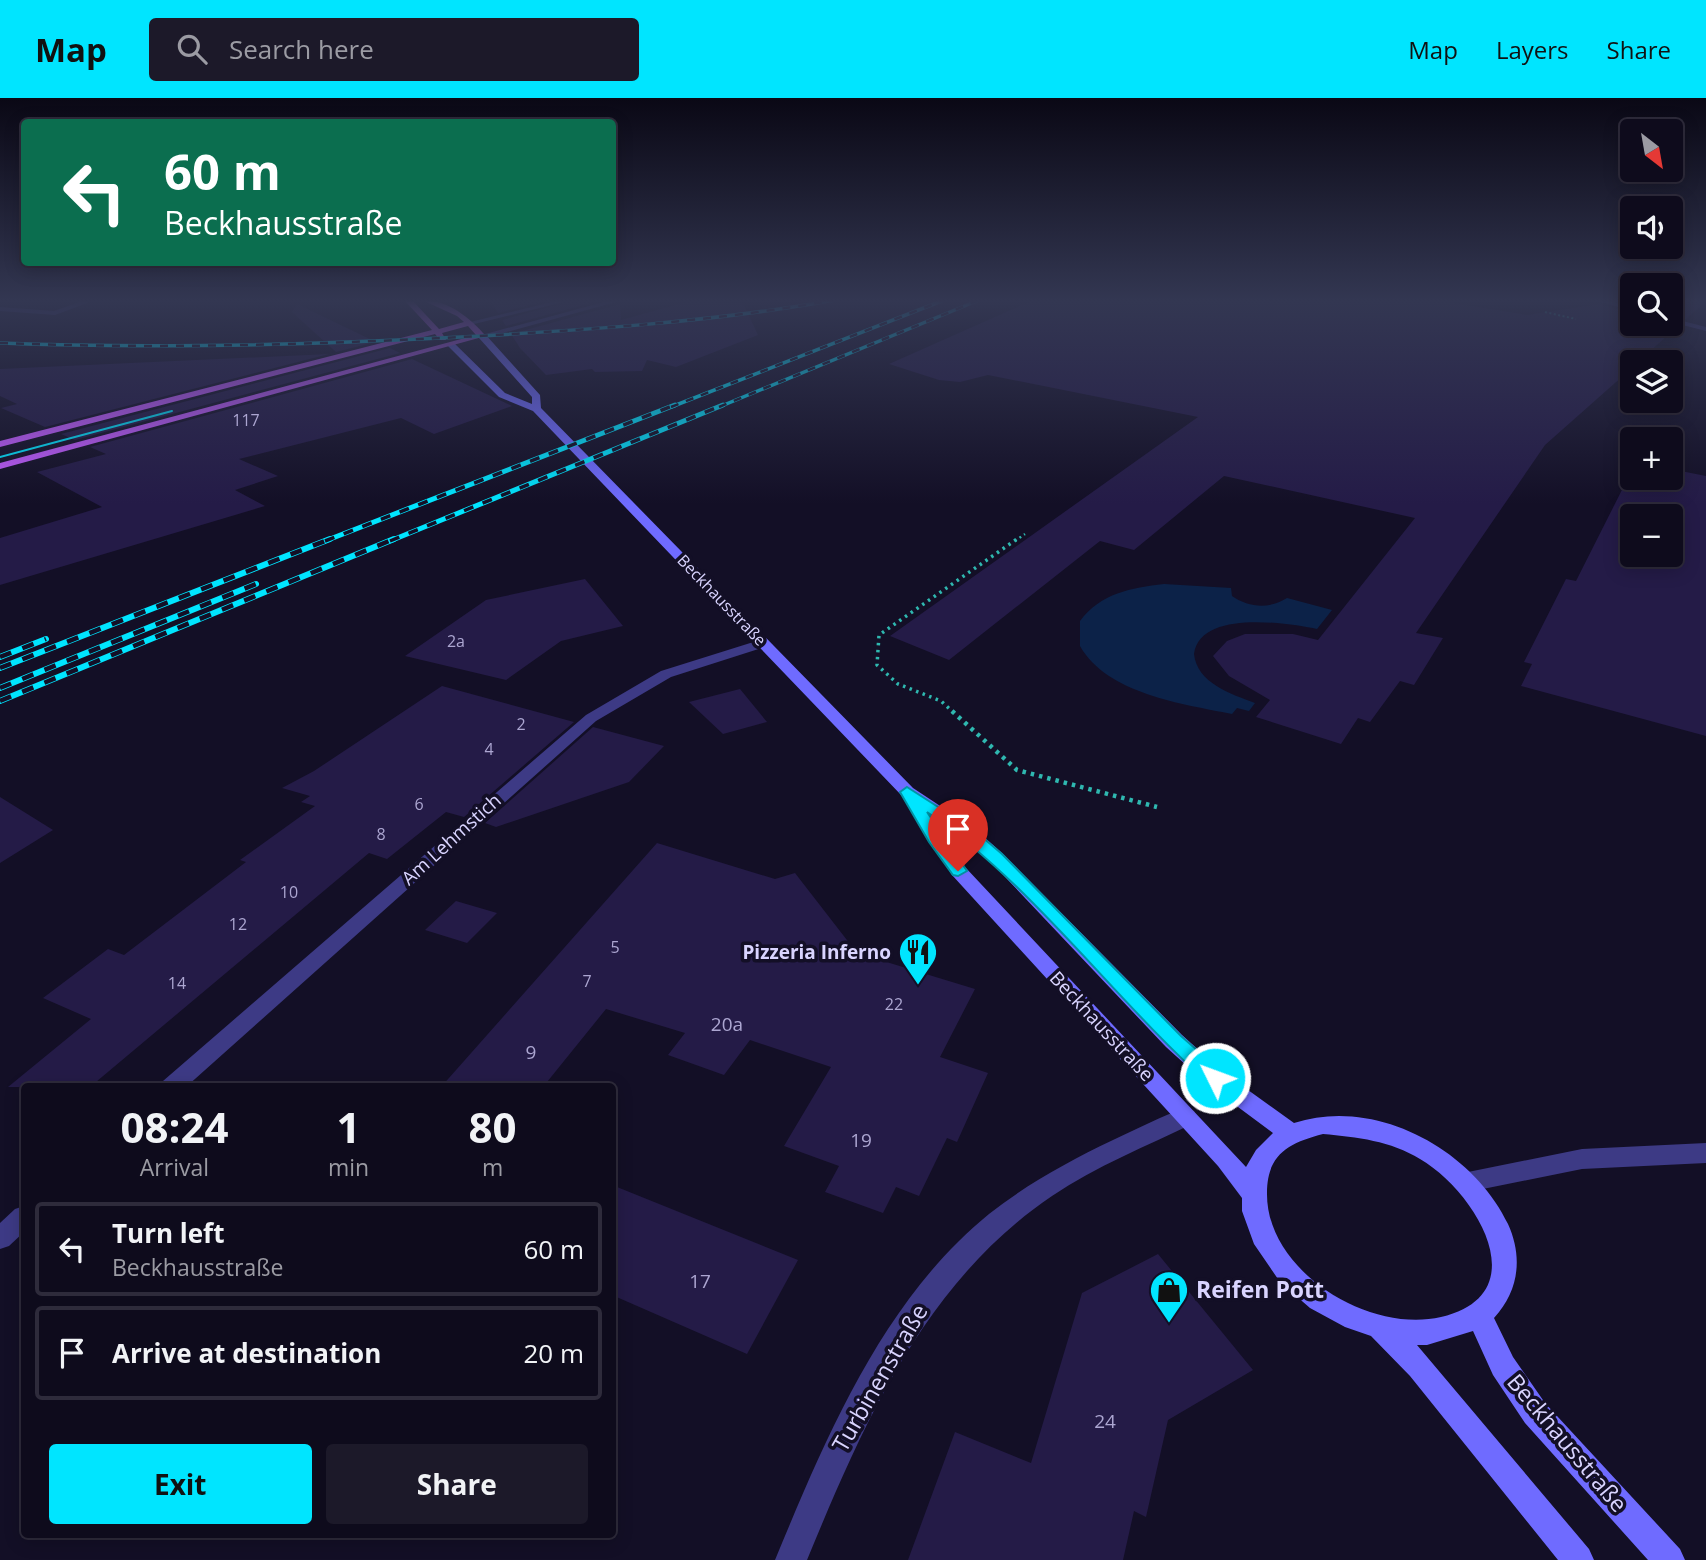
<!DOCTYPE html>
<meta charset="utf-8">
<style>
body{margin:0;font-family:"Open Sans",sans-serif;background:#1c1929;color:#f1f3f6;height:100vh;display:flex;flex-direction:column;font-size:26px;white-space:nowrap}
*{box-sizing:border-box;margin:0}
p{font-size:23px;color:#9b9ba3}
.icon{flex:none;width:38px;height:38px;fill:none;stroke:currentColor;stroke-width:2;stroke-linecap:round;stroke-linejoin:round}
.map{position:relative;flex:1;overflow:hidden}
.drawer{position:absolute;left:21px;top:985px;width:595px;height:455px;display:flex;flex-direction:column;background:#0e0b1c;border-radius:7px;box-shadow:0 4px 18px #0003,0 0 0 2px #2e2b3b}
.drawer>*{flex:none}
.guide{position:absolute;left:21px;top:21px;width:595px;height:147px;border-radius:7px;box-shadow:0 4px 18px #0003,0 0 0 2px #2e2b3b;background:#0b6e4f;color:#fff;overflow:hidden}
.needle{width:46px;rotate:149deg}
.controls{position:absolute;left:1620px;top:21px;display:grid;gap:14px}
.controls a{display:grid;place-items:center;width:63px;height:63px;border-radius:7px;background:#0e0b1c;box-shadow:0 4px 18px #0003,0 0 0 2px #2e2b3b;font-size:35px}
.pin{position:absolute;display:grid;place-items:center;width:60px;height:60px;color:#fff;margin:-72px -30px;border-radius:50% 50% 50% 0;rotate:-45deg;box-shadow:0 0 7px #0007}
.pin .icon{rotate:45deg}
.me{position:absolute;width:77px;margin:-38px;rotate:312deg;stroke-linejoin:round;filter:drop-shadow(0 0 5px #0008)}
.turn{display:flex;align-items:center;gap:24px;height:147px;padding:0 28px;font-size:32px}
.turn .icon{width:91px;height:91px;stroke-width:2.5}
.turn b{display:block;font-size:49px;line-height:60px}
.eta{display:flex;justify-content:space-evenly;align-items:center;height:119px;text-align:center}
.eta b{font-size:42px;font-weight:700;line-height:49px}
.button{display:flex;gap:14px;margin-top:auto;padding:14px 28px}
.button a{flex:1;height:80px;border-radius:7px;background:#00e5ff;color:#111;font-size:28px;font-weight:700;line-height:80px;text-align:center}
.button a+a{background:#1c1929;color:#f1f3f6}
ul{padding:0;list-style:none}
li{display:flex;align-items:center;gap:21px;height:94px;margin:0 14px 10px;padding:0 14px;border:4px solid #2e2b3b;border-radius:7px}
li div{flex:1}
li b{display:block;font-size:26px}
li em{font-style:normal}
header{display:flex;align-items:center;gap:42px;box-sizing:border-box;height:98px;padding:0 35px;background:#00e5ff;color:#111}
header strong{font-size:33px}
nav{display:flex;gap:38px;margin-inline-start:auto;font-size:24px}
.search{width:490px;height:63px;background:#1c1929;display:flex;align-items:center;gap:18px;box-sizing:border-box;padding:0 24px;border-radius:7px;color:#9b9ba3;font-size:26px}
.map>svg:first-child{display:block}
.water{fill:#0c2248}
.building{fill:#241b47;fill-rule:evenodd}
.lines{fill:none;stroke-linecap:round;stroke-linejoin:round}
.path-far3{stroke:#2fb8b0;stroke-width:2;stroke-dasharray:2 2.5;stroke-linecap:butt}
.path-far2{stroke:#2fb8b0;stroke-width:2.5;stroke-dasharray:2 3.5;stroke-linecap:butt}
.path-far1{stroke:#2fb8b0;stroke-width:3.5;stroke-dasharray:2.5 4.5;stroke-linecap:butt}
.path{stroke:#2fb8b0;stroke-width:4.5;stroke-dasharray:3.5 5;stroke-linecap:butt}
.service{fill:#3d3a85;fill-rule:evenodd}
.minor{fill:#3d3a85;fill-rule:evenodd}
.tertiary{fill:#3d3a85;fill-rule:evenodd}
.secondary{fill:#6f6bff;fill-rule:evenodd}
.primary{fill:#c25bff;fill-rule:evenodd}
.tram{stroke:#00e5ff;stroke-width:2}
.rail-far2-casing{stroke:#00e5ff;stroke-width:3.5}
.rail-far1-casing{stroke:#00e5ff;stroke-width:5}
.rail-casing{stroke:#00e5ff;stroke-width:6}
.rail-far2{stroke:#130f26;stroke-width:2.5;stroke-dasharray:8;stroke-linecap:butt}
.rail-far1{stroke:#130f26;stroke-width:3.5;stroke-dasharray:10;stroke-linecap:butt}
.rail{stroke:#130f26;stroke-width:4.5;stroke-dasharray:12;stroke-linecap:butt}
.route{fill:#00e5ff;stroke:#0095a6;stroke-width:2}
.labels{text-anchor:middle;stroke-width:7;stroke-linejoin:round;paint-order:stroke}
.number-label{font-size:16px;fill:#aca6d1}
.far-street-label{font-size:16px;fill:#d9d4ff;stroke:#130f26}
.street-label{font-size:19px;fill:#d9d4ff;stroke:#130f26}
.poi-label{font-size:19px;font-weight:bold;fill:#d9d4ff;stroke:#130f26;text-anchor:end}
.near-number-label{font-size:19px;fill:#aca6d1}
.near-poi-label{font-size:23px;font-weight:bold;fill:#d9d4ff;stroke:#130f26;text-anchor:start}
.near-street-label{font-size:23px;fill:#d9d4ff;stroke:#130f26}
</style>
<header>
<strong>Map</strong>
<div class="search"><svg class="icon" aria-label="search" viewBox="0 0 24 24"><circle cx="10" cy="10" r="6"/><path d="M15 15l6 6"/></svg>Search here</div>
<nav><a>Map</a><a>Layers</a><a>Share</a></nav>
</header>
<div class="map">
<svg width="1706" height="1462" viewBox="0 0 1706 1462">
<rect width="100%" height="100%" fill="#130f26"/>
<path class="water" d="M1164 486 1231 490 1232 498C1249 510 1270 511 1287 500L1332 512 1317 531C1288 525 1200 511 1194 556 1197 585 1231 596 1255 605L1249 613 1237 610 1232 616C1183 606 1107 596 1080 548V523C1101 495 1131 490 1164 486Z"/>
<g class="building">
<path d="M490 202H550L498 215Z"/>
<path d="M575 202H602L506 228 502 222Z"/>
<path d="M1033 202H1435L1527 217 1599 206 1633 215V226L1678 228 1638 264H1633V269L1545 347 1416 535 1443 540 1414 587 1400 583 1370 624 1358 620 1341 646 1256 619 1270 602 1229 578 1213 558 1227 543 1245 536H1293L1318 542 1415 420 1224 378 1134 452 1100 443 949 562 890 538 1198 319 988 277 960 284 939 282 889 266Z"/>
<path d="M1671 202H1706V203L1686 221 1671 218Z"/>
<path d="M686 204 743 205 758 237 676 269 647 262 642 273 595 274 592 271 546 277 520 250 511 236 620 206 621 222Z"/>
<path d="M297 206 376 244 336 254 292 214Z"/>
<path d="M390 250 400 255 75 342 61 336Z"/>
<path d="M329 256 45 329 1 310 17 306 0 298V271Z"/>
<path d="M412 261 512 308 434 336 401 320 239 361 278 378 235 392 265 408 0 487V440L102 409 37 374 106 356 90 349Z"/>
<path d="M1633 370V380H1671V371L1706 378V638L1521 588 1532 566 1524 564 1566 481 1576 483ZM1633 418H1671V457H1633Z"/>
<path d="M585 481 623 528 561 543 506 582 405 558 486 502Z"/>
<path d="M442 588 574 624 464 719 446 714 387 761 369 755 90 989H8L91 921 43 900 108 851 124 857 246 764 240 762 315 708 301 704 310 698 282 690 314 673Z"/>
<path d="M740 591 767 624 723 636 689 604Z"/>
<path d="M593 629 664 648 629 684 496 729 485 725Z"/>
<path d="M0 699 53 732 0 765Z"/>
<path d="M657 745 775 781 795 775 857 855 975 891 940 959 988 975 957 1044 947 1040 919 1098 896 1089 883 1115 825 1094 839 1068 784 1048 831 969 750 942 724 977 668 957 685 935 606 911 543 989H441Z"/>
<path d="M456 803 497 815 467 845 425 832Z"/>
<path d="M612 1087 798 1162 747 1256 612 1197Z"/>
<path d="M1158 1156 1253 1272 1168 1322 1146 1419 1134 1413 1123 1462H908L955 1334 1031 1365 1082 1195Z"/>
</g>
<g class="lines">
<path class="path-far3" d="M1545 214 1576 221"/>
<path class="path-far2" d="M1015 443 1025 436"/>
<path class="path-far1" d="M954 615 941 603 898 586 877 567 879 537 1017 441"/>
<path class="path" d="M952 613 1017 672 1157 709"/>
<path class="service" d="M85 202H95L55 217 0 213V209L54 213Z"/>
<g class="minor">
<path d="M763 541 768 542V548L671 579 596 623 186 989H160L163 983 586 617 661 573Z"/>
<path d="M1186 1010 1194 1013 1197 1019 1194 1025C1147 1048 1096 1068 1052 1098 925 1184 864 1324 807 1462H775C826 1339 883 1202 989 1116 1027 1086 1069 1063 1113 1042 1137 1031 1161 1018 1186 1010Z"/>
<path d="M1706 1045V1065L1582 1071 1468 1094 1459 1091 1456 1084 1459 1077 1468 1074 1582 1051Z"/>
<path d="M24 1108V1134L9 1148 0 1151V1125L15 1111Z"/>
</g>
<g class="tertiary">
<path d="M560 202H572L470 227 466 225Z"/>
<path d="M611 202H623L485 240 478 238Z"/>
<path d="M1594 202H1606L1633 209V213Z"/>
<path d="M1671 220 1706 229V233L1671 224Z"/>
</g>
<path class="secondary" d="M479 236H485L540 297 541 310 913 690 975 731 1002 755 1182 937 1223 974 1294 1025C1376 998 1473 1052 1508 1126 1523 1159 1519 1193 1494 1220L1513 1259 1545 1305 1680 1451 1685 1462H1648L1525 1325 1493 1277 1473 1233 1427 1247H1417L1589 1451 1594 1462H1558L1410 1278 1371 1238 1345 1229 1310 1210 1280 1184 1254 1146 1242 1113V1100L1218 1068 952 777 903 699 533 313 499 299 446 246 453 244 505 295 532 306V299L479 240ZM931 717 963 739 990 763 1166 949 1207 986 1273 1035 1256 1052 1246 1069 965 769ZM1323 1036C1357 1039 1391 1043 1420 1061 1475 1093 1539 1196 1441 1219 1369 1236 1266 1173 1267 1095 1267 1056 1289 1045 1323 1036Z"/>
<path class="primary" d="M404 202H412L439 231 464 224 457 218 422 202C449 202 470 220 486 238L0 371V365L476 237 468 228 442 235 446 242H440L435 236 0 349V343L432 232Z"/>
<path class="tram" d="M0 359 172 313"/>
<g class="rail-far2-casing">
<g id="rail-far2">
<path d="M0 245C154 251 307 247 461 239 586 232 711 224 835 202"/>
<path d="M671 309 944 202"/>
<path d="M719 309 979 202"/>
</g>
</g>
<g class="rail-far1-casing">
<g id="rail-far1">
<path d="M325 443 675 307"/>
<path d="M390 443 723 307"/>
</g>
</g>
<g class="rail-casing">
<g id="rail">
<path d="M0 559 46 541"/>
<path d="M0 570 330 441"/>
<path d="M0 590 256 486"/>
<path d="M0 603 394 441"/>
</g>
</g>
<use href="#rail-far2" class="rail-far2"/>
<use href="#rail-far1" class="rail-far1"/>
<use href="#rail" class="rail"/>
</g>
<linearGradient id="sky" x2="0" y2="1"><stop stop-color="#0a0815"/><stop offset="0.5" stop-color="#333752"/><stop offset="1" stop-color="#333752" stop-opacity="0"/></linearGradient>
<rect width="1706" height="406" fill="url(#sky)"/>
<path class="route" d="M907 689 974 732 1002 756 1181 938 1222 974 1225 980 1222 985H1208C1112 899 1033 787 927 714L967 773 958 778 953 777 929 744 900 694Z"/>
<defs>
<g id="restaurant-pin" transform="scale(2.0125)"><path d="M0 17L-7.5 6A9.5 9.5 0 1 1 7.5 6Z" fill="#00e5ff" stroke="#130f26"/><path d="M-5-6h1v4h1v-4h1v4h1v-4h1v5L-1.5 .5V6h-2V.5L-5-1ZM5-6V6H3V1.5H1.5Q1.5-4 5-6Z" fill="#111"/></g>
<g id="shop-pin" transform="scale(2.0125)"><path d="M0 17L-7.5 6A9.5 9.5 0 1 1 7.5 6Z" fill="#00e5ff" stroke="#130f26"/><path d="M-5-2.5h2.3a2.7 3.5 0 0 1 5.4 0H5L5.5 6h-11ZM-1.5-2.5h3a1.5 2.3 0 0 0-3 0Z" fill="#111"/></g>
</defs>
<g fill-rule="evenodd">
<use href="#restaurant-pin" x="918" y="854"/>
<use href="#shop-pin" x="1169" y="1192"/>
</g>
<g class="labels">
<g class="number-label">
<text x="246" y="328">117</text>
<text x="456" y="549">2a</text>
<text x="521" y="632">2</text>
<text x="489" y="657">4</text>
<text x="419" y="712">6</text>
<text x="381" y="742">8</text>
<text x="289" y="800">10</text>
<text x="238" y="832">12</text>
<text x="615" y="855">5</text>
<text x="587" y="889">7</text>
<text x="177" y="891">14</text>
<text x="894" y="912">22</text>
</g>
<g class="far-street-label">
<text transform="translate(722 502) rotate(46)" y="6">Beckhausstraße</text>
</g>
<g class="street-label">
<text transform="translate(451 741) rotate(-42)" y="7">Am Lehmstich</text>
<text transform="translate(1102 928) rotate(47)" y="7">Beckhausstraße</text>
</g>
<g class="poi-label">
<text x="891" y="861">Pizzeria Inferno</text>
</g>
<g class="near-number-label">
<text x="727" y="933">20a</text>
<text x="531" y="961">9</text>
<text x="861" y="1049">19</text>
<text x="700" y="1190">17</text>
<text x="1105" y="1330">24</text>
</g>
<g class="near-poi-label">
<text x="1196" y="1200">Reifen Pott</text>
</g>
<g class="near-street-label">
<text transform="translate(880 1280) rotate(-60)" y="8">Turbinenstraße</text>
<text transform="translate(1567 1345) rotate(50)" y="8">Beckhausstraße</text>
</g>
</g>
</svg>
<div class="controls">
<a><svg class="needle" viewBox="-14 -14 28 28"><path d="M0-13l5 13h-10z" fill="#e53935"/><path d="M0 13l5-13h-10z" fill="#9b9ba3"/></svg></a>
<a><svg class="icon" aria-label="sound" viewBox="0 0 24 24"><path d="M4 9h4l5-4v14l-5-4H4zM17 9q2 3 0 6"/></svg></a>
<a><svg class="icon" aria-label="search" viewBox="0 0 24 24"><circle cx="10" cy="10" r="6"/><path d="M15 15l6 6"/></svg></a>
<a><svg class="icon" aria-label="layers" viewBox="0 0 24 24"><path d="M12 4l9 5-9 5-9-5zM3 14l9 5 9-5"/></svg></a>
<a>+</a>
<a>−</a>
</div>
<div class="pin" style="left:958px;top:773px;background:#d93025"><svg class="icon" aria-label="arrive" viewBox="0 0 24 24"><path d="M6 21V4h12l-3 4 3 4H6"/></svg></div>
<svg class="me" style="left:1215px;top:980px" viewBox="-20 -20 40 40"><circle r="17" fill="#00e5ff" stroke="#fff" stroke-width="3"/><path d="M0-11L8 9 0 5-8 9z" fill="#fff"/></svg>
<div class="guide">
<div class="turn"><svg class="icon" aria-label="left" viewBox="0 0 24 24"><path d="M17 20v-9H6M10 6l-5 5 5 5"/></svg><div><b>60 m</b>Beckhausstraße</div></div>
</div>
<section class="drawer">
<div class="eta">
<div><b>08:24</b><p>Arrival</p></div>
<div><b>1</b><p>min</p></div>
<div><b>80</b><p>m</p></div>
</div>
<ul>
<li><svg class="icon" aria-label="left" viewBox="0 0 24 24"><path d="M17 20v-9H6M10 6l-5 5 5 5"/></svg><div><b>Turn left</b><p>Beckhausstraße</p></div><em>60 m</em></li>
<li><svg class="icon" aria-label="arrive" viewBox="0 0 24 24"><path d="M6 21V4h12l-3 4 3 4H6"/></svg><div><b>Arrive at destination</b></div><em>20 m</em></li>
</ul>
<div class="button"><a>Exit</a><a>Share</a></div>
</section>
</div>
